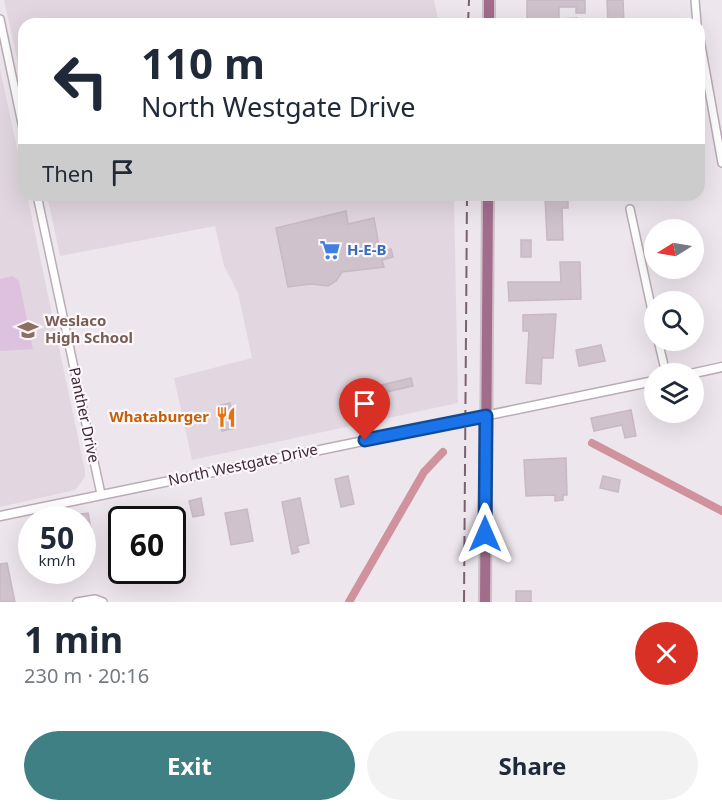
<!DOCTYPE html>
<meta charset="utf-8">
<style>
body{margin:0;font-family:"Noto Sans",sans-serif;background:#f2f2f3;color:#1f2937;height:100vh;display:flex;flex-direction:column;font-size:22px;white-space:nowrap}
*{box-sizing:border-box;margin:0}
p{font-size:20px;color:#747a83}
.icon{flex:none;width:33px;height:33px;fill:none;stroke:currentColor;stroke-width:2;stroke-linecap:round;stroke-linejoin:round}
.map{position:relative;height:602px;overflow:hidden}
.drawer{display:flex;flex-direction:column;background:#fff;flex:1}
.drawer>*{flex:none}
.guide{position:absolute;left:18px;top:18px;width:687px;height:183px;border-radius:18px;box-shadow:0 6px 24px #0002;background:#fff;color:#1f2937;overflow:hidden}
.needle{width:39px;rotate:259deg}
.buttons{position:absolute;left:644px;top:219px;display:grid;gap:12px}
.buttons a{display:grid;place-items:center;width:60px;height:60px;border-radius:50%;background:#fff;box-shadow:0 6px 24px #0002;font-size:30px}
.speed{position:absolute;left:18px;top:506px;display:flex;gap:12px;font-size:30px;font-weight:700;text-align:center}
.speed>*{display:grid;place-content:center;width:78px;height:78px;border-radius:50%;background:#fff;box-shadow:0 6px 24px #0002;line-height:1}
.speed small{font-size:15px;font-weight:400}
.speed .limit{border:3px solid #111;border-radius:9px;background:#fff;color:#111}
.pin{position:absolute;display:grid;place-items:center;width:51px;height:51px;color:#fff;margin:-62px -26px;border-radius:50% 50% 50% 0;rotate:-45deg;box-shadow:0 0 6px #0007}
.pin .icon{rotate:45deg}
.me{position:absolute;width:66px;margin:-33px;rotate:0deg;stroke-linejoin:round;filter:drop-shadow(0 0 4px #0008)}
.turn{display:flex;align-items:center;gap:21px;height:126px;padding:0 24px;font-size:27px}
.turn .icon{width:78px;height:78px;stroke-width:2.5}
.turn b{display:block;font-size:42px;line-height:51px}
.then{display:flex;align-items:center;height:57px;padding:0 24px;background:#0003;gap:12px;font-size:22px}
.round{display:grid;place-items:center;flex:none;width:63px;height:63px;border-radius:32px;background:#f2f2f3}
.headline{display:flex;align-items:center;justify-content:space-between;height:102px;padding:0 24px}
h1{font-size:36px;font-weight:700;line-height:45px}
.button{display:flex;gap:12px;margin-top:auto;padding:12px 24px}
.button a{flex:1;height:69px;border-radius:36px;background:#3f8084;color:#fff;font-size:24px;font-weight:700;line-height:69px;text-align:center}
.button a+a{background:#f2f2f3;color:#1f2937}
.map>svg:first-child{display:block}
.built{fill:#e2d7e0}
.green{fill:#ddc1de}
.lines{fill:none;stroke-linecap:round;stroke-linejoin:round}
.canal{stroke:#d0929c;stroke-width:8}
.building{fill:#cfc2cc;stroke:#c8b9c4;stroke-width:1.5}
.minor-casing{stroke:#baacb6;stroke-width:10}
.tertiary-casing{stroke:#baacb6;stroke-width:11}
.primary-casing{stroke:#cac2c6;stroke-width:14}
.minor{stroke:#fff;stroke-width:7}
.tertiary{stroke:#fff;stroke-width:8}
.primary{stroke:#a26d8b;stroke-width:10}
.rail{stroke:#7b6170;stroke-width:2;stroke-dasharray:12 6;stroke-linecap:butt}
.route-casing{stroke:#114b97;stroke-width:15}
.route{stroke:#1a73e8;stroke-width:10}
.labels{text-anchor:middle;stroke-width:4.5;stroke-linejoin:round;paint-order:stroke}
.shop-label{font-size:15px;font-weight:bold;fill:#366cbe;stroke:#fbf7fa;text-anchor:start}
.education-label{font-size:15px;font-weight:bold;fill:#785e54;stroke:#fbf7fa;text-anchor:start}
.street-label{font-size:15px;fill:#402635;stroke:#fbf7fa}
.food-label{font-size:15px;font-weight:bold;fill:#c56008;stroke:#fbf7fa;text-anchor:end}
</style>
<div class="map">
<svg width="722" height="602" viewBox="0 0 722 602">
<rect width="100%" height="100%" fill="#eee6ed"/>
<g class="built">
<path d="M4 0H434L439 24H24V90Z"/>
<path d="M0 69 24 181V195H27L85 471V477L75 490 0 507Z"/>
<path d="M47 195H454L458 403 192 460 174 378 252 358 238 293 224 266 215 226 60 256Z"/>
</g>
<path class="green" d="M13 276 19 281 33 349 0 351V279Z"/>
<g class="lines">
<g class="canal">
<path d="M592 443 722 511"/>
<path d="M349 602 424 472 443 452"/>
</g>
</g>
<g class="building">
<path d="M527 0H585V13H576V7H559V19L577 18V24H527Z"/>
<path d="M607 0H623L624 24H608Z"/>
<path d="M545 195H568V208H562L563 240H547Z"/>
<path d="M346 211 348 224 374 218 380 252 391 249 393 257 382 260 384 267 342 272 336 281 328 286 311 284 288 287 276 228Z"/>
<rect x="521" y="240" width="10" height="17"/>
<path d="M560 262H580L581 299 509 301 508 282H561Z"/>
<path d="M556 314 553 358H542L541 384 526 383 529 331H523V315Z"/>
<path d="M601 345 605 361 579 366 576 350Z"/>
<path d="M411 378 413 386 382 393 381 385Z"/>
<path d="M230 403 235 428 222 431 217 406Z"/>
<path d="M631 410 636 436 625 438 622 425 594 431 591 418Z"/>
<path d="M566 458 567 495H563V500L555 501V495L526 496 524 460Z"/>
<path d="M348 476 354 504 341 507 335 479Z"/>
<path d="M603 476 620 480 618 492 600 488Z"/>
<path d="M201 498 204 515 193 517 189 501Z"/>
<path d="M300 498 309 543 297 546 299 552 292 554 282 502Z"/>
<path d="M247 509 253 541 231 545 225 513Z"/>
<path d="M88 513 94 546 85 548 82 519H68V516Z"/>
<path d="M7 563 15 602H0V564Z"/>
<rect x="516" y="591" width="15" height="11"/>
</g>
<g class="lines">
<g class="minor-casing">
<g id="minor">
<path d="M695 0 697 24"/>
<path d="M0 19 24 133"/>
<path d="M699 34 722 163"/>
<path d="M37 195 101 494"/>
<path d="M630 209 654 320"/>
<path d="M658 340 666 374"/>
<path d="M77 602 95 599 103 602"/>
</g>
</g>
<g class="tertiary-casing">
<g id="tertiary">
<path d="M690 374 722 367"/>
<path d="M0 516 654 381"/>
</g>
</g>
<g class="primary-casing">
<g id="primary">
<path d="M489 0V24"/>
<path d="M485 602 488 195"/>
</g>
</g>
<use href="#minor" class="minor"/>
<use href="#tertiary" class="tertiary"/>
<use href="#primary" class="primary"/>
<g class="rail">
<path d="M468 24 469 0"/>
<path d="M464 602 467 195"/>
</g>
</g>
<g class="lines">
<g class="route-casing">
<path id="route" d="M365 440 486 416 485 534"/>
</g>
<use href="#route" class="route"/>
</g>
<defs>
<g id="supermarket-bare" transform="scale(1.62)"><path d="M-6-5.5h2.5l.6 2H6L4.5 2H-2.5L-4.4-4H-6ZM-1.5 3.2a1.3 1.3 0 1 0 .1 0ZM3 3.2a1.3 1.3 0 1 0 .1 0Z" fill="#3f7fe0" stroke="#fbf7fa" stroke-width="2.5" paint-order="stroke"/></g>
<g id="school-bare" transform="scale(1.62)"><path d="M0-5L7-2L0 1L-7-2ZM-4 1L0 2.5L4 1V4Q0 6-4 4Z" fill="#8d6e63" stroke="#fbf7fa" stroke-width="2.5" paint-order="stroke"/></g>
<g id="restaurant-bare" transform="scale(1.62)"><path d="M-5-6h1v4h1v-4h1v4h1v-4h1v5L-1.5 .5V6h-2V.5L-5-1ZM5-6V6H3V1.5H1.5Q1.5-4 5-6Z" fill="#e8710a" stroke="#fbf7fa" stroke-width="2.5" paint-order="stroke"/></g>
</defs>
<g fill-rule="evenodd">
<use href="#supermarket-bare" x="330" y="250"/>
<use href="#school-bare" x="28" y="330"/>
<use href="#restaurant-bare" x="226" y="417"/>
</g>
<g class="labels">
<g class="shop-label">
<text x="347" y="255">H-E-B</text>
</g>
<g class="education-label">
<text x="45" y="326">Weslaco<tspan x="45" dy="17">High School</tspan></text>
</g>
<g class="street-label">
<text transform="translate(84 415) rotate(78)" y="5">Panther Drive</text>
<text transform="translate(243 465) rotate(-12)" y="5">North Westgate Drive</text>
</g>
<g class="food-label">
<text x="209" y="422">Whataburger</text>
</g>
</g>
</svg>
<div class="buttons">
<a><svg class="needle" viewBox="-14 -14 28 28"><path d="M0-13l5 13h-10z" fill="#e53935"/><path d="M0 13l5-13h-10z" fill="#747a83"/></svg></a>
<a><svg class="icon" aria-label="search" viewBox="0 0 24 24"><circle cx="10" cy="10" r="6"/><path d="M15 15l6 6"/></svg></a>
<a><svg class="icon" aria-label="layers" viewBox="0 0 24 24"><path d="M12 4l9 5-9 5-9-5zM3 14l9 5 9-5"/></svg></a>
</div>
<div class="speed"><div>50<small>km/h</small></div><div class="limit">60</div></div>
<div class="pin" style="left:365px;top:440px;background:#d93025"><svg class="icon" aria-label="arrive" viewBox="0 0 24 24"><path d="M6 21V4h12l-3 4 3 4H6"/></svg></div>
<svg class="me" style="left:485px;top:534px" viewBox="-20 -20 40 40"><path d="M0-17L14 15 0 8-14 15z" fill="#1a73e8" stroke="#fff" stroke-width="4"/></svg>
<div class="guide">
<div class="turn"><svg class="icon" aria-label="left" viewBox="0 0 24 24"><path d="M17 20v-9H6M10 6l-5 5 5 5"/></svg><div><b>110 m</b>North Westgate Drive</div></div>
<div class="then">Then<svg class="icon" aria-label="arrive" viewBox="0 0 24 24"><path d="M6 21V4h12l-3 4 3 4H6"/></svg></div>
</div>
</div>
<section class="drawer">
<div class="headline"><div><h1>1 min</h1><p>230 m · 20:16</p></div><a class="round" style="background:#d93025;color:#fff"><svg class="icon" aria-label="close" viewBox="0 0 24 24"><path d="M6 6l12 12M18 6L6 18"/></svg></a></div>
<div class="button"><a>Exit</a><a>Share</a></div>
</section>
